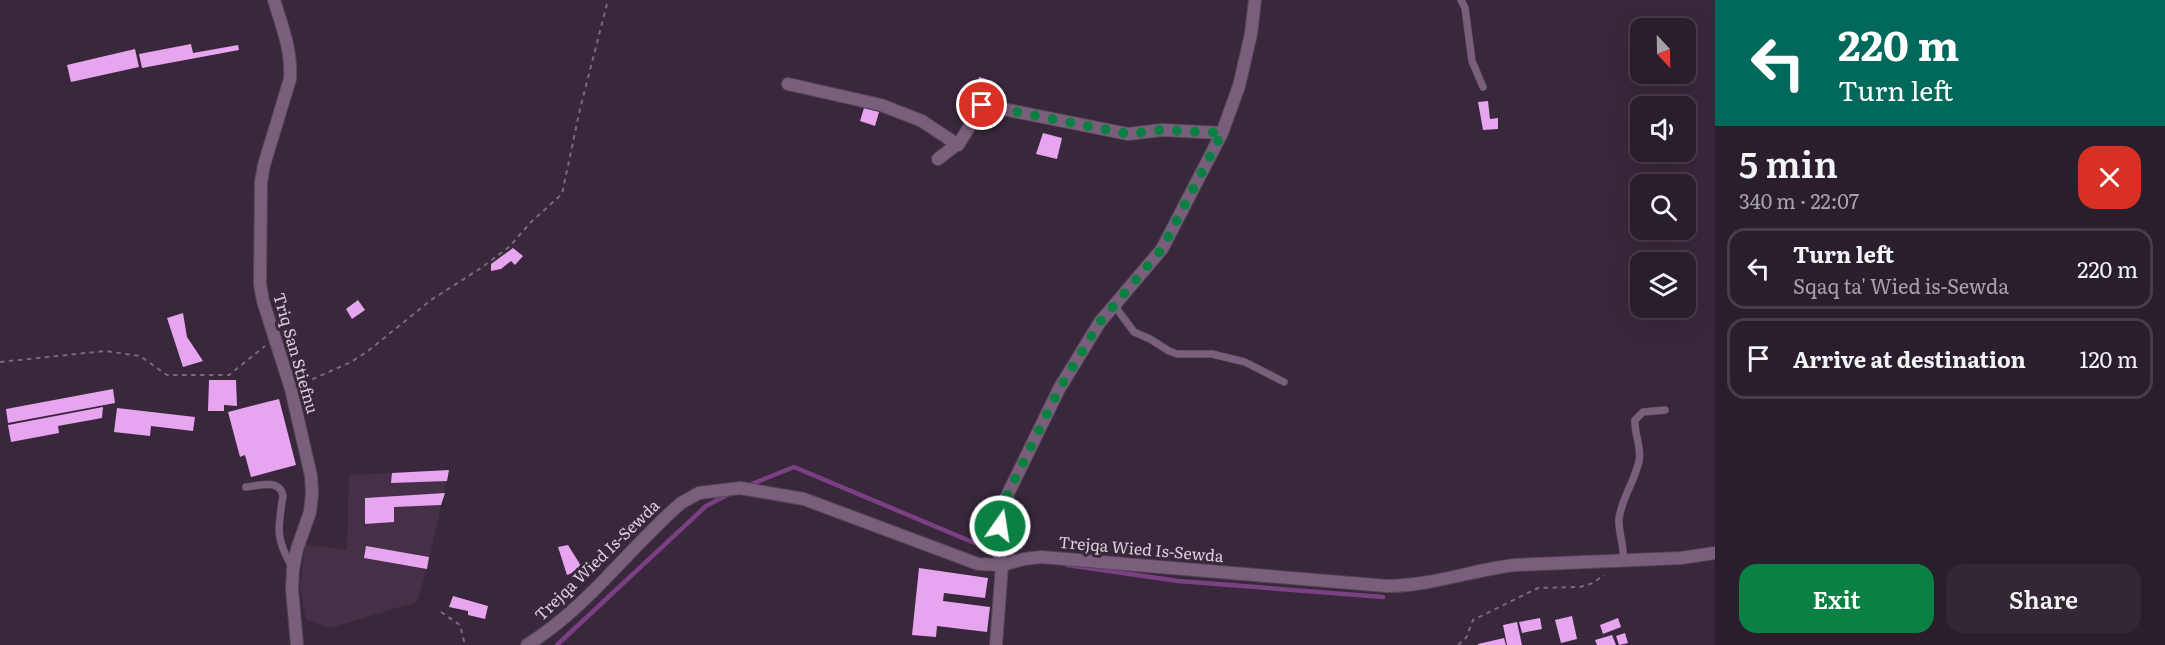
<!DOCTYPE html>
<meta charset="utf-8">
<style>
body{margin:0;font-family:Literata,serif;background:#332734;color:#f1f3f6;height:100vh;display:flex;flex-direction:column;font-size:22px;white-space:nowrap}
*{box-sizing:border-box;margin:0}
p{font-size:20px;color:#a6a2a9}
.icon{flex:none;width:33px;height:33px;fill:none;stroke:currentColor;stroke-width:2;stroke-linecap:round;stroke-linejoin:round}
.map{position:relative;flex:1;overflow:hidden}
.panel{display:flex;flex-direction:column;background:#2b1e2c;width:450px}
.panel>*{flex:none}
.top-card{background:#00695c;color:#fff;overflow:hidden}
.needle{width:39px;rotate:158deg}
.fabs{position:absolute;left:1630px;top:18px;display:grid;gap:12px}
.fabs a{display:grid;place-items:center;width:66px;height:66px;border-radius:12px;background:#2b1e2c;box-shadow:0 6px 24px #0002,0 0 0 2px #473c48;font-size:30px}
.pin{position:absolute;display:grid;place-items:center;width:51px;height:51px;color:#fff;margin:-26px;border:3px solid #fff;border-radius:50%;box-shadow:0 2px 6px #0007}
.me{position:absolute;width:66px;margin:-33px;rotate:13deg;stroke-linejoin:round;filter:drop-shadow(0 0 4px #0008)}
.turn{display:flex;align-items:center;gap:21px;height:126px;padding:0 24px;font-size:27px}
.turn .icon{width:78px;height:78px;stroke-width:2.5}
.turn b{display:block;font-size:42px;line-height:51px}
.round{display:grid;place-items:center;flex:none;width:63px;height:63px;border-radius:18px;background:#332734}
.head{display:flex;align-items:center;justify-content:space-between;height:102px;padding:0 24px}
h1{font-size:36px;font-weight:600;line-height:45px}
.cta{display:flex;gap:12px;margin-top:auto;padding:12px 24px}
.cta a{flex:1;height:69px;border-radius:18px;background:#0b8043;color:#fff;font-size:24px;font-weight:600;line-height:69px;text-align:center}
.cta a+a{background:#332734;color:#f1f3f6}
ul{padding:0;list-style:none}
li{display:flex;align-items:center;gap:18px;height:81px;margin:0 12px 9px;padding:0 12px;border:3px solid #473c48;border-radius:18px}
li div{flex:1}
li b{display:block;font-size:22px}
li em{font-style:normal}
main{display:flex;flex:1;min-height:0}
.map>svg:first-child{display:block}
.built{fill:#453048}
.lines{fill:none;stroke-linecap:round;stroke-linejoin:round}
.stream{stroke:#7b3f83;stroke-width:4.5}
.building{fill:#e7a4ef}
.lane-casing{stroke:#564658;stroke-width:8}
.street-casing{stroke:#564658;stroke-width:14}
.path{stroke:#786a7a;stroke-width:2;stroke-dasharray:4.5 4.5;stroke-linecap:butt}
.lane{stroke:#7a5f7d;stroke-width:7}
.street{stroke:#7a5f7d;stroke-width:12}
.route{stroke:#0b8043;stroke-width:10;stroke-dasharray:0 18}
.labels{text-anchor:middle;stroke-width:6;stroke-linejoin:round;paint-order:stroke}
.street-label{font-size:16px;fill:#dacfdb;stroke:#39283b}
</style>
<main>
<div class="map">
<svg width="1715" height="645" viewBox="0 0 1715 645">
<rect width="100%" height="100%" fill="#39283b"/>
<path class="built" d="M449 470 427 569 417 602 330 628 306 620 300 587 305 545 347 550 349 475Z"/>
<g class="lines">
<g class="stream">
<path d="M747 486 794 467 970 541 1017 557"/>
<path d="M1067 565 1178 581 1383 597"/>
<path d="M557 645 706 506 731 493"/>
</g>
</g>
<g class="building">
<path d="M191 44 193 53 238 45 239 50 142 68 139 54Z"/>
<path d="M135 49 139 67 71 82 67 65Z"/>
<path d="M979 77 986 79 980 99 973 97Z"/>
<path d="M1488 101 1490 119 1498 118V129L1483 130 1478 102Z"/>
<path d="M864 108 879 112 875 126 860 121Z"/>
<path d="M1043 133 1062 138 1057 159 1036 154Z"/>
<path d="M513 248 523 256 515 265 511 261 501 269 491 271V264Z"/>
<path d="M358 300 365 310 352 319 346 309Z"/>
<path d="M183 313 187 337 203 361 183 367 167 318Z"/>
<path d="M209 380H236L237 406 224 405V411H208Z"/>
<path d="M113 389 115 403 8 423 6 409Z"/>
<path d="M279 399 296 465 251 477 245 455 240 457 228 412Z"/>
<path d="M103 407 102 418 58 426 59 433 11 442 8 425Z"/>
<path d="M117 408 195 417 193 431 151 426 150 436 114 432Z"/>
<path d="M449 470 447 481 391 483 392 473Z"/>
<path d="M445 493 441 505 394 507V522L365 524V498Z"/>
<path d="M568 545 583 569 567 575 558 547Z"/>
<path d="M366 546 429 557 427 569 364 558Z"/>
<path d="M919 568 988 578 985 598 944 593 943 601 990 607 987 632 937 626 936 637 912 635Z"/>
<path d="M453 596 488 606 485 619 468 615V611L449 607Z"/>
<path d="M1572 616 1577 639 1561 643 1555 620Z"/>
<path d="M1540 618 1542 629 1522 633 1519 622Z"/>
<path d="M1618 618 1621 627 1603 634 1600 625Z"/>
<path d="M1517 622 1522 645H1507L1503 625Z"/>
<path d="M1625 633 1628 643 1619 645 1616 636Z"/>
<path d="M1612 635 1616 645H1597L1595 640Z"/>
<path d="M1504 638 1506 645H1478V644Z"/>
</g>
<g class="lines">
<g class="lane-casing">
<g id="lane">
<path d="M1461 0 1465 8 1472 61 1483 87"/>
<path d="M1114 305 1134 332 1150 339 1169 351 1177 354H1212L1245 362 1284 382"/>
<path d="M246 487C259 486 280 478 283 496 278 528 275 538 292 567"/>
<path d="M1623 561C1625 546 1618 533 1619 519 1621 499 1635 481 1639 461 1642 447 1634 434 1635 420L1643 412 1665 410"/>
</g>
</g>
<g class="street-casing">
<g id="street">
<path d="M274 0C282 26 292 51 290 79L264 165 261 182 260 284 263 301 291 389 311 476 312 494 310 512 297 549 293 569 292 589 297 645"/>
<path d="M788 84 881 105 922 121 958 145 983 105 1128 134 1162 130 1222 133"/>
<path d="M938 159 956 145"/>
<path d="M527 645C587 608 628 549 681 503L699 493 740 488 804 499 978 564 1002 565 1024 559 1041 557 1387 586C1431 586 1472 570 1515 565L1681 558 1715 553"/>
<path d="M996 645 1002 565 997 546 1002 506 1059 389 1100 322 1162 249 1222 133 1239 86 1251 34 1255 0"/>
</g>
</g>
<g class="path">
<path d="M0 362 105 351 140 356 167 375H229L265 346"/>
<path d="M304 383 351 362 368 351 431 300 481 268 509 247 531 222 562 194 580 109 608 0"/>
<path d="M441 612 460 625 465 645"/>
<path d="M1458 645 1466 638 1473 620 1538 588 1580 587 1593 583 1604 575"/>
</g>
<use href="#lane" class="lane"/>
<use href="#street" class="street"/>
</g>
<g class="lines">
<path class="route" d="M982 105 1128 134 1162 130 1222 133 1162 249 1100 322 1059 389 1002 506 1000 526"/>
</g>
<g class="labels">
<g class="street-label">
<text transform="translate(296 353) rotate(74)" y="6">Triq San Stiefnu</text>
<text transform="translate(1141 549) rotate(5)" y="6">Trejqa Wied Is-Sewda</text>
<text transform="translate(597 560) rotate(-44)" y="6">Trejqa Wied Is-Sewda</text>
</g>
</g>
</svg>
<div class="fabs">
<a><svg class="needle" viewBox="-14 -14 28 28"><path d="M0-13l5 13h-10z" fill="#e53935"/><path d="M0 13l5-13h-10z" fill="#a6a2a9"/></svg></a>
<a><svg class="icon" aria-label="sound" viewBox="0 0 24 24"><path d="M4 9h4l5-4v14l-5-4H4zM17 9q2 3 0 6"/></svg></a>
<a><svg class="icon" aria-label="search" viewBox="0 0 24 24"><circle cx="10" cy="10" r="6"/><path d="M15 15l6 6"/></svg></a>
<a><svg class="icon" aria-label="layers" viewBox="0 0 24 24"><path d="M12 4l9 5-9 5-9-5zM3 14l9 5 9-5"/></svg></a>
</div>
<div class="pin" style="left:982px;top:105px;background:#d93025"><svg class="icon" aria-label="arrive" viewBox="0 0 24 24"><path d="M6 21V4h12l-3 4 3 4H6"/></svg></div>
<svg class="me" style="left:1000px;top:526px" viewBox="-20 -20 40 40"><circle r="17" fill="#0b8043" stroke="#fff" stroke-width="3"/><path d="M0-11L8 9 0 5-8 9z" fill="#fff"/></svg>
</div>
<section class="panel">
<div class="top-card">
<div class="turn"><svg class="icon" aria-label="left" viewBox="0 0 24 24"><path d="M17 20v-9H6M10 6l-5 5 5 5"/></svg><div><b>220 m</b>Turn left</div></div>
</div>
<div class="head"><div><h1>5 min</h1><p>340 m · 22:07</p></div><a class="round" style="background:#d93025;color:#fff"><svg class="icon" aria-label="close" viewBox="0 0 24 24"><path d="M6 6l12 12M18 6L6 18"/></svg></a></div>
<ul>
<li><svg class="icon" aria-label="left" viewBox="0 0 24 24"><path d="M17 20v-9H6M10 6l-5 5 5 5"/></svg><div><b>Turn left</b><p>Sqaq ta' Wied is-Sewda</p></div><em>220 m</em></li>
<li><svg class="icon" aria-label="arrive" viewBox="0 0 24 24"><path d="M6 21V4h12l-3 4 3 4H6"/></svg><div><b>Arrive at destination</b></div><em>120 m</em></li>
</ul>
<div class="cta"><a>Exit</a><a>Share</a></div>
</section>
</main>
